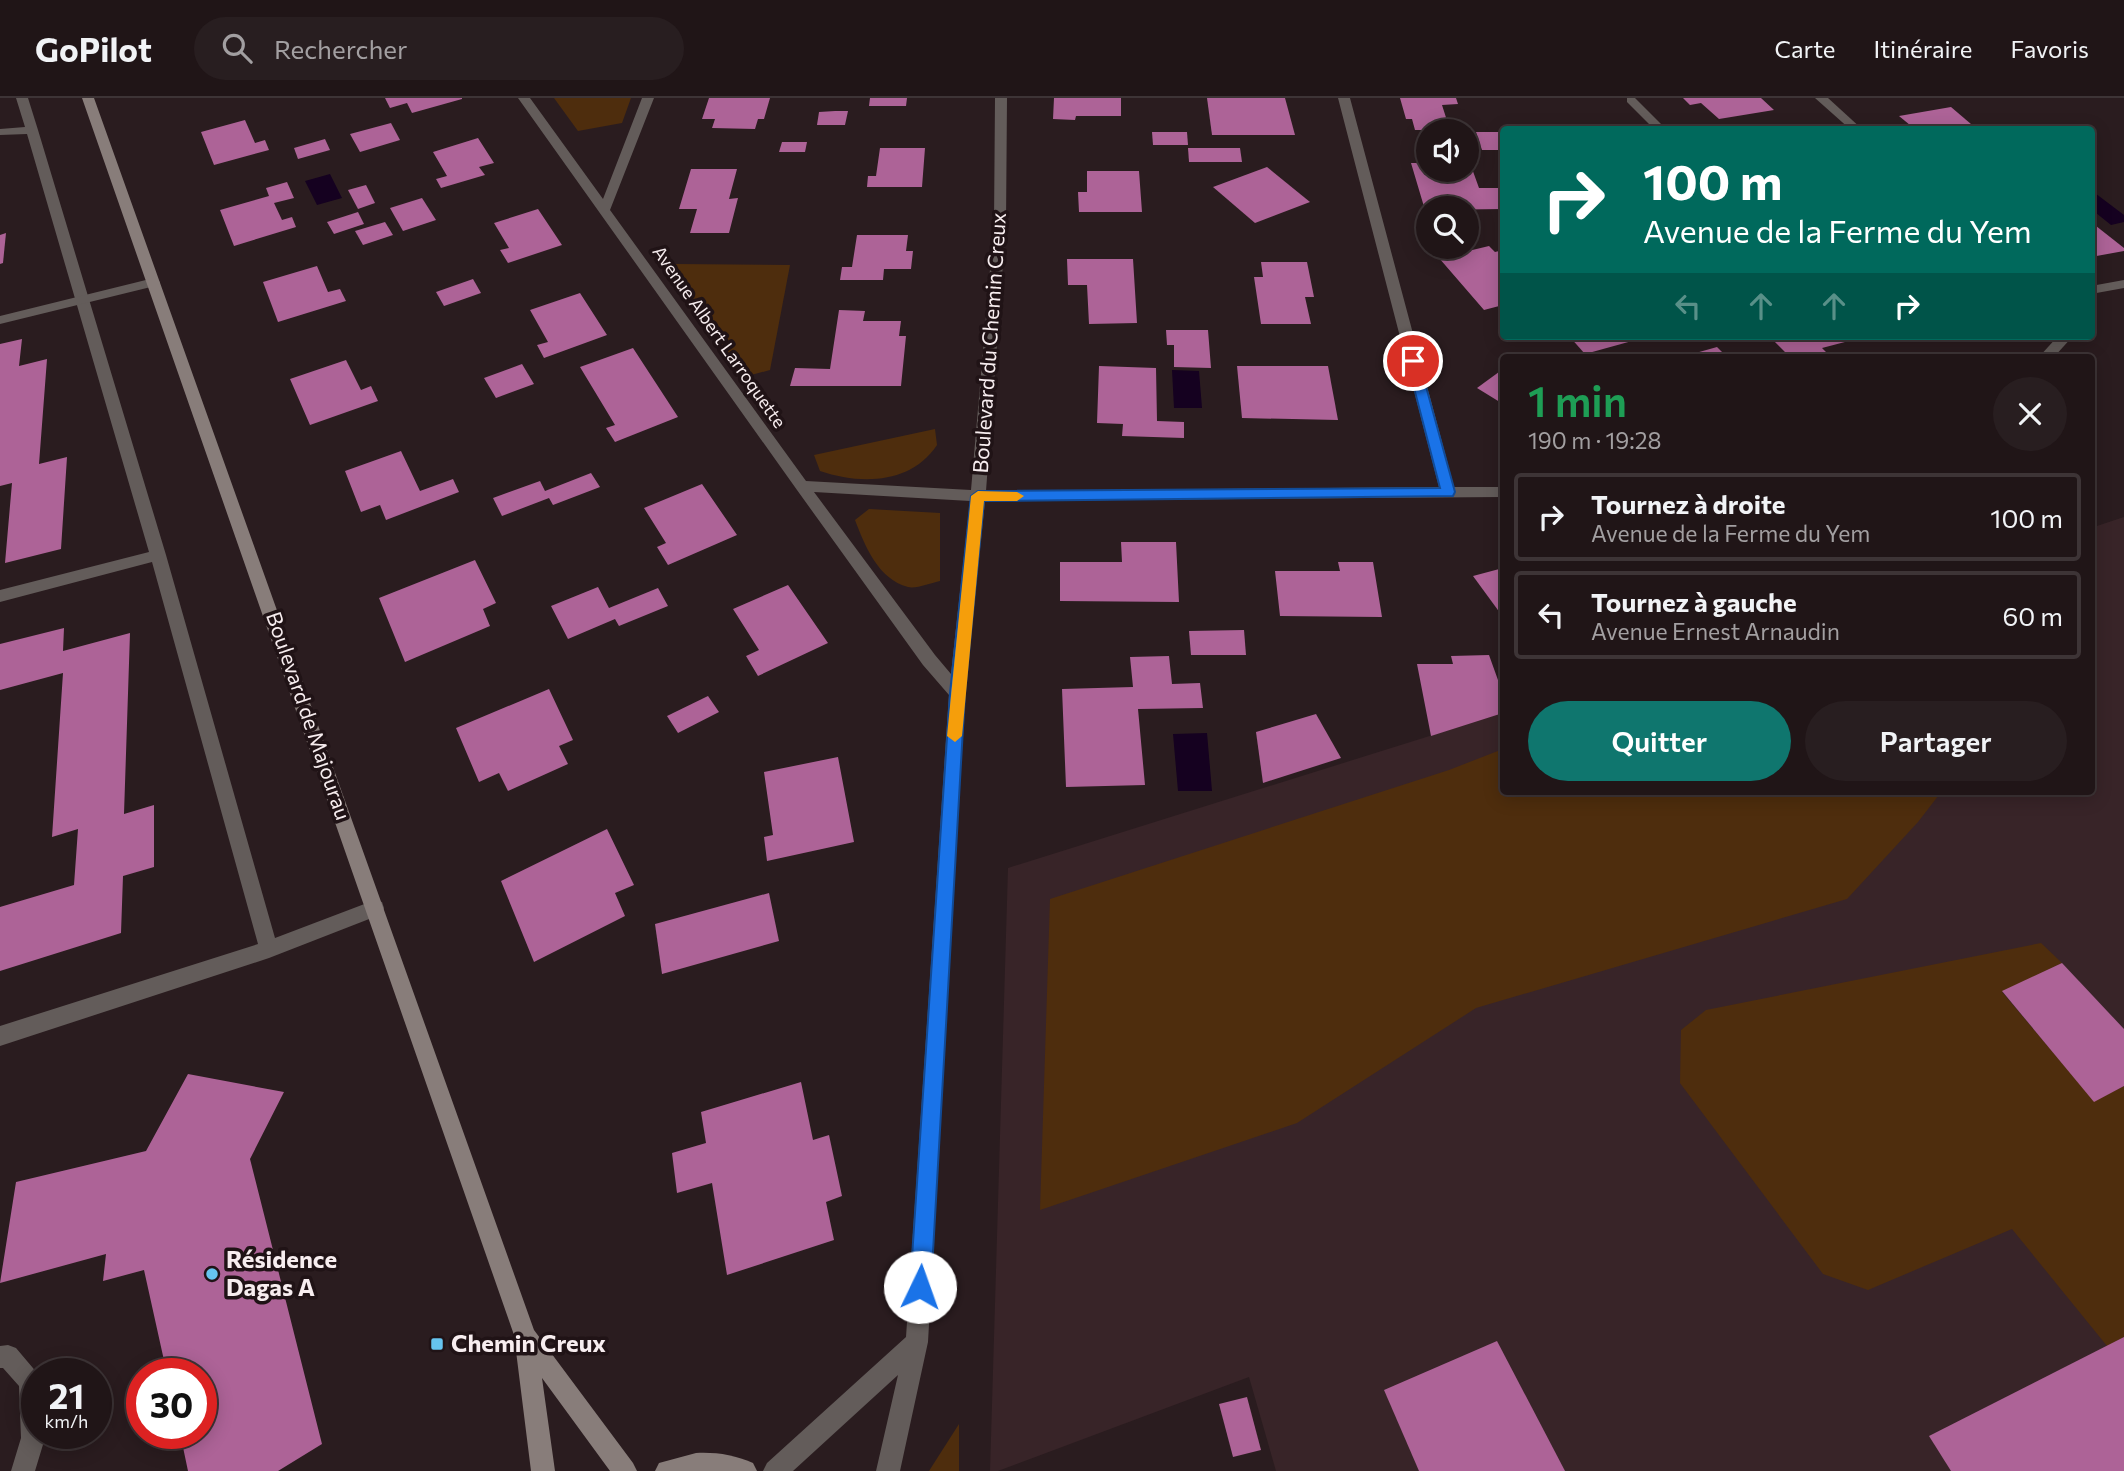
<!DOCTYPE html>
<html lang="fr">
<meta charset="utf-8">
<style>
body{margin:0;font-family:Commissioner,sans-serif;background:#281e20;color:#f1f3f6;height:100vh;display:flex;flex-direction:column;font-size:26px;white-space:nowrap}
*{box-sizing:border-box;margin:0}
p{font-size:23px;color:#a29fa1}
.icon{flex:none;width:38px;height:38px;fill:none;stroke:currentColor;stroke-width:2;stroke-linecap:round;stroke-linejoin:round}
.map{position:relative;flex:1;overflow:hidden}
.sheet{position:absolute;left:1500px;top:256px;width:595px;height:441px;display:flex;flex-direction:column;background:#201517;border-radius:7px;box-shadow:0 4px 18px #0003,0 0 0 2px #3d3436}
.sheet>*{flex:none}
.top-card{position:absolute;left:1500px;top:28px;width:595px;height:214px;border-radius:7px;box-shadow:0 4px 18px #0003,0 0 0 2px #3d3436;background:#00695c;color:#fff;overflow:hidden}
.tools{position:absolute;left:1416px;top:21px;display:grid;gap:14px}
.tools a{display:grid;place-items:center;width:63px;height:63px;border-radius:50%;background:#201517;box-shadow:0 4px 18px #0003,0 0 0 2px #3d3436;font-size:35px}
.speed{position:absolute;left:21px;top:1260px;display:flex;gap:14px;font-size:35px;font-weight:700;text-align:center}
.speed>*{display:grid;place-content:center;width:91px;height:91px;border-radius:50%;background:#201517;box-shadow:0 4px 18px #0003,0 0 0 2px #3d3436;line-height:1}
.speed small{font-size:18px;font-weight:400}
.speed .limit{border:10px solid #d22;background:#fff;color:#111}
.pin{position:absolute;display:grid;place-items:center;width:60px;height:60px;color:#fff;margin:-30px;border:4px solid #fff;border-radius:50%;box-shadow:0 2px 7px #0007}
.me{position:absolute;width:77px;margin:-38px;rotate:3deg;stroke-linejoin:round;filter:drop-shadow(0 0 5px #0008)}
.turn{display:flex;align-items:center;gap:24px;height:147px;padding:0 28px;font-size:32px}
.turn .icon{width:91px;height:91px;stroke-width:2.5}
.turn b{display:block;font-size:49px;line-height:60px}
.lanes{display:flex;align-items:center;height:66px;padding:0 28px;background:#0003;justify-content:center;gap:35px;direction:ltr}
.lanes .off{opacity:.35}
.round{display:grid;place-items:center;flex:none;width:74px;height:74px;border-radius:37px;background:#281e20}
.head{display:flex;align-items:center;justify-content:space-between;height:119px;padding:0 28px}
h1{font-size:42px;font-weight:600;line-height:52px;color:#1e9e55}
.button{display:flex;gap:14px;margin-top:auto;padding:14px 28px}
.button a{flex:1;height:80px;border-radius:42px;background:#0f766e;color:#fff;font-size:28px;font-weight:600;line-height:80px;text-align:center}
.button a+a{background:#281e20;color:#f1f3f6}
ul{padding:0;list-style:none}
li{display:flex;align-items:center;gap:21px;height:88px;margin:0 14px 10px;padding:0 14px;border:4px solid #3d3436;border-radius:7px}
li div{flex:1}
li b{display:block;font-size:26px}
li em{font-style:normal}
header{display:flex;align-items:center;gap:42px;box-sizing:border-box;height:98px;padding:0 35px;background:#201517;border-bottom:2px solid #3d3436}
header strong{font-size:33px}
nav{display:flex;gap:38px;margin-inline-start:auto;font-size:24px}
.search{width:490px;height:63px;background:#281e20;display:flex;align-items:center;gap:18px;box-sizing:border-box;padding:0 24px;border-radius:38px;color:#a29fa1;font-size:26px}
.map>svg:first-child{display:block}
.built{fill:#382428}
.green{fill:#4e2d0d}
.water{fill:#150120}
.building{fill:#ad6397}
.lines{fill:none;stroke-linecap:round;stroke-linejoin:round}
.lane{fill:#635c5a;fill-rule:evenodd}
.street{fill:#635c5a;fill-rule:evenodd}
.secondary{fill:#887d7a;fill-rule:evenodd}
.route{fill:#1a73e8;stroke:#114b97;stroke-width:2}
.slow{fill:#f59e0b}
.poi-dot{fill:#66c4ef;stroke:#201316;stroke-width:2.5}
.labels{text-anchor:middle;stroke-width:7;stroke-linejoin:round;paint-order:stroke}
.far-street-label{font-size:18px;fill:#f7edef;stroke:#201316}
.street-label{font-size:21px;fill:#f7edef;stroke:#201316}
.near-poi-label{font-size:24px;font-weight:bold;fill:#f7edef;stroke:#201316;text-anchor:start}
</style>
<header>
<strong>GoPilot</strong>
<div class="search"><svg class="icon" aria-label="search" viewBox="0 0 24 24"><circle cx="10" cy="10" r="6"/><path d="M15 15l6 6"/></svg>Rechercher</div>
<nav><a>Carte</a><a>Itinéraire</a><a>Favoris</a></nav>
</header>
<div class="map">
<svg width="2124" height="1373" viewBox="0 0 2124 1373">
<rect width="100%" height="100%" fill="#2a1c1f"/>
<path class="built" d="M2124 419V1373H1276L1249 1279 998 1373H990L1008 770 1503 615V693H2091V430Z"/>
<g class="green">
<path d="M554 0H631L622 25 578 33Z"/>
<path d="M675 166 790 167 770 272 740 280 669 179Z"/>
<path d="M935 331 937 347C911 386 861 387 820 373L814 357Z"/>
<path d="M869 411 940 415V483C931 485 916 491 908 489 878 481 865 448 855 422Z"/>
<path d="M1503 651V693H1942L1918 724 1847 801 1476 910 1297 1025 1040 1112 1050 801 1449 672Z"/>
<path d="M2041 845 2062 865 2002 894 2094 1003 2124 988V1239L2107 1248 2012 1131 1868 1192 1823 1176 1680 985 1681 932 1706 912Z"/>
<path d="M959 1326V1373H929Z"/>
</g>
<g class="water">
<path d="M330 76 342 100 317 107 305 83Z"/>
<path d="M2091 92 2124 117V124L2111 127 2091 111Z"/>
<path d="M1172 272 1199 273 1202 310H1174Z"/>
<path d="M1207 635 1212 693H1178L1173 636Z"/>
</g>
<g class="building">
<path d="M385 0H462V1L412 15 407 5 390 10Z"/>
<path d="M709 0H770L764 21H758L755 31 712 30 715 21H702Z"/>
<path d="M870 0H907L906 8H869Z"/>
<path d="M1054 0H1121V18H1076L1075 22 1053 21Z"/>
<path d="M1207 0H1285L1295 37H1212Z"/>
<path d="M1400 0H1456L1458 6 1442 7 1450 32H1415L1412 21H1406Z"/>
<path d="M1683 0H1761L1774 12 1719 21 1701 5 1690 7Z"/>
<path d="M1951 9 1978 32H1916L1899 18Z"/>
<path d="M835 13H848L845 27H817L819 14Z"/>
<path d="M245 22 255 45 265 42 269 52 214 67 201 34Z"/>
<path d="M391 25 400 42 360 54 350 36Z"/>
<path d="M1152 34H1187L1188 47H1153Z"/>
<path d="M1476 34H1503V52H1482Z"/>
<path d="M478 40 494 65 479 69 485 77 441 90 436 81 447 78 433 54Z"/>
<path d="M325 41 330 52 298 61 294 50Z"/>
<path d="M782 44H807L805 54H779Z"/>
<path d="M880 50H925L922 89H867L868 78H876Z"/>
<path d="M1188 50H1240L1242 64H1189Z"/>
<path d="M1411 65H1428V72H1466V65H1470L1479 90H1503V111L1425 112Z"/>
<path d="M1267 69 1310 104 1255 125 1213 89Z"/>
<path d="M691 71H737L729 101 738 100 729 135H690L697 111H679Z"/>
<path d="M1087 73H1139L1142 114H1079L1078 94H1087Z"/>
<path d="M287 84 294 100 274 105 282 122 292 119 296 129 234 148 220 112 269 98 266 90Z"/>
<path d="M366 87 375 105 358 111 348 92Z"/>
<path d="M422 100 436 122 403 133 390 110Z"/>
<path d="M538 111 562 147 508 165 500 152 509 150 494 125Z"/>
<path d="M358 114 364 126 334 136 327 124Z"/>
<path d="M385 124 393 137 363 147 355 133Z"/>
<path d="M2091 124 2124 150V153L2091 159Z"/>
<path d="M6 135 3 165 0 166V137Z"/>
<path d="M857 137H908L906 153H913L911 171H884L883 182H840L842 169H852Z"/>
<path d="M1489 148 1495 154 1503 152V207L1484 212 1439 160Z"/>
<path d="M1067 161H1133L1137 225 1089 226 1087 187H1068Z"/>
<path d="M1261 164H1307L1314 199H1305L1311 226H1261L1254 179H1263Z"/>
<path d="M317 168 328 194 340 191 346 203 278 224 263 184Z"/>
<path d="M473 181 481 195 444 208 436 194Z"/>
<path d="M580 195 607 237 544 260 537 247 548 244 530 212Z"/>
<path d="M839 212 865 213 863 223H901L899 238H906L901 288H790L795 270 830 271Z"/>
<path d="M1166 232H1208L1211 270 1174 269V247H1167Z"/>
<path d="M1569 238H1628L1632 243 1585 256Z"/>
<path d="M1769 238H1864V239L1822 250 1831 259H1803L1800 256 1789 258Z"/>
<path d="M22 241 19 268 47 261 39 366 67 359 61 451 5 465 12 385 0 388V246Z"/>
<path d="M1717 249 1727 259H1685V258Z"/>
<path d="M633 250 678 319 615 344 606 330 615 327 580 269Z"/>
<path d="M346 262 361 292 371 288 378 303 310 327 290 281Z"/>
<path d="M522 266 534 286 496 300 484 280Z"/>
<path d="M1099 268 1156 270 1157 323 1184 324V340L1122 338 1123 326 1097 325Z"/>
<path d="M1237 268H1328L1338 322 1242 320Z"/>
<path d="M1503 271V306L1477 290Z"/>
<path d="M401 353 420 393 453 381 459 394 386 422 380 407 361 414 345 373Z"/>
<path d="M591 375 600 389 553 407 549 400 502 418 493 400 540 383 545 393Z"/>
<path d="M702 386 737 437 668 467 657 449 666 445 644 410Z"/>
<path d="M1121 444H1176L1179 504 1060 503V464H1122Z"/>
<path d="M475 462 496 505 483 511 490 528 405 564 379 500Z"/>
<path d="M1338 464H1373L1382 519 1280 518 1275 473H1340Z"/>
<path d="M1503 470V519L1473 478Z"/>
<path d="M788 487 828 545 758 578 746 558 759 552 733 511Z"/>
<path d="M598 489 609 510 658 490 668 508 619 528 615 521 568 541 551 508Z"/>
<path d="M64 530 63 553 130 535 124 716 154 707V769L123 778 121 835 0 873V809L74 787 78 731 52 739 63 575 0 592V546Z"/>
<path d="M1244 532 1246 557H1191L1189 533Z"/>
<path d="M1489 557 1503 596V615L1431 638 1417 566H1453L1451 558Z"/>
<path d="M1169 558 1172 586 1200 585 1203 610 1138 611 1145 687 1066 689 1062 591 1133 589 1130 559Z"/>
<path d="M549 591 573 642 559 648 568 666 508 693 499 675 479 684 456 630Z"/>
<path d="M708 598 719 614 678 635 667 618Z"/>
<path d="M1316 616 1341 660 1263 685 1256 634Z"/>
<path d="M838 659 854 744 767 763 764 739 773 737 764 674Z"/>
<path d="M607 731 634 787 615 795 625 818 534 864 501 783Z"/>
<path d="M769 795 779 843 662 876 655 826Z"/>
<path d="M2062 865 2124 931V988L2094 1004 2002 893Z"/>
<path d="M188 976 284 994 250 1061 322 1346 278 1373H188L180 1335H201V1276H167L144 1172 103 1183 106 1156 0 1185 16 1084 146 1053Z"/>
<path d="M801 984 813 1042 829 1037 842 1098 826 1104 834 1142 727 1177 712 1085 677 1095 672 1055 706 1045 701 1014Z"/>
<path d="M2124 1239V1373H1951L1929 1338Z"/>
<path d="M1497 1243 1565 1373H1419L1384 1292Z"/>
<path d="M1247 1299 1261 1352 1233 1359 1219 1306Z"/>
</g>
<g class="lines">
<g class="lane">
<path d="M16 0H28L38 32 166 457 275 840 375 802 382 804 384 810 382 816 269 860 0 948V928L258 846 152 464 0 504V492L149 454 27 36 0 37V31L25 29Z"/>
<path d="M2124 182V190L2091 196V188Z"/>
</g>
<g class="street">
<path d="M518 0H530L603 101 642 0H654L610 112 806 383 971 392 994 125 995 0H1007L1006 125 986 393 1439 389 1338 0H1350L1454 389H1503V399L985 403 965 595 928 1244 900 1373H876L898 1277 793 1373H763L767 1365 906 1239 949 597 923 567 797 392ZM814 394 970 403 951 576 935 557Z"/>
<path d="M1627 0H1635L1667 32H1655L1627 4Z"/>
<path d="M1815 0H1828L1863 32H1851Z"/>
<path d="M154 180 160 184 159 187 0 226V218Z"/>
<path d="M2058 238H2073L2054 259H2039Z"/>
<path d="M8 1247 16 1250 38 1276 37 1335H45V1340L35 1373H11L21 1340 19 1288 3 1270H0V1248Z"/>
</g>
<g class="secondary">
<path d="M82 0H94L534 1232 633 1365 637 1373H610L542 1280 555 1373H531L514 1237Z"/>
<path d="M696 1355C716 1354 735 1357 753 1365L757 1373H655L659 1365Z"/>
</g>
</g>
<path class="route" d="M1413 259 1419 263 1455 394 1453 398 984 403 965 595 931 1189 928 1197 920 1200 913 1197 910 1189 950 595 971 398 978 393 1440 390 1407 263Z"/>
<path class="slow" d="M978 393 1017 394 1024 398 1017 403H984L962 638 955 644 947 638 971 398Z"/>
<g class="poi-dot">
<circle cx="212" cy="1176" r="7"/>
<rect x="430" y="1239" width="14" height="14" rx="3.5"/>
</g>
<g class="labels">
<g class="far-street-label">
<text transform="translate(719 239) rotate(55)" y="6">Avenue Albert Larroquette</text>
</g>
<g class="street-label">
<text transform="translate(990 245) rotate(-86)" y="7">Boulevard du Chemin Creux</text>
<text transform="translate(308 618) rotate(71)" y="7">Boulevard de Majourau</text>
</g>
<g class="near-poi-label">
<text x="226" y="1170">Résidence<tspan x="226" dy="28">Dagas A</tspan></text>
<text x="451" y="1254">Chemin Creux</text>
</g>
</g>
</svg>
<div class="tools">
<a><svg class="icon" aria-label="sound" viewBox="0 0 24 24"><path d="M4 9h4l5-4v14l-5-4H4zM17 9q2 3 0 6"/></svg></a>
<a><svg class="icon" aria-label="search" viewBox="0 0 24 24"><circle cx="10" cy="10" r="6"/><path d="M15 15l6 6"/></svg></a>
</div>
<div class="speed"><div>21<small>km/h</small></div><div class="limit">30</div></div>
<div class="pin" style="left:1413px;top:263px;background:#d93025"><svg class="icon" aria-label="arrive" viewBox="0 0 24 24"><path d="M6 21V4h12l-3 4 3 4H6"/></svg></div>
<svg class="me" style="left:920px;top:1189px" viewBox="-20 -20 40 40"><circle r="19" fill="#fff"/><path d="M0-13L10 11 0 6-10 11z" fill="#1a73e8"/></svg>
<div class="top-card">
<div class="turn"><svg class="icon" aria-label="right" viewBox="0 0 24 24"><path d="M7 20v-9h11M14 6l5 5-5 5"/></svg><div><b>100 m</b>Avenue de la Ferme du Yem</div></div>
<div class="lanes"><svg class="icon off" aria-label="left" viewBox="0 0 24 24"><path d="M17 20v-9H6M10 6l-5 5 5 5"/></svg><svg class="icon off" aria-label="ahead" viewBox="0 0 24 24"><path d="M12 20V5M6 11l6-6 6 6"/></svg><svg class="icon off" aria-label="ahead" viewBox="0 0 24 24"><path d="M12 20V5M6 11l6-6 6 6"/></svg><svg class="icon" aria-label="right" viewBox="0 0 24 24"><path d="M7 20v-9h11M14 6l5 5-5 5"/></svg></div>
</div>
<section class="sheet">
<div class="head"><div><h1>1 min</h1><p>190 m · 19:28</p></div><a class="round"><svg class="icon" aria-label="close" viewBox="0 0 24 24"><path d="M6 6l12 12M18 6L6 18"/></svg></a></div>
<ul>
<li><svg class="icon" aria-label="right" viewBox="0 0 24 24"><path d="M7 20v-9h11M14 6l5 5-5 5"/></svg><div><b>Tournez à droite</b><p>Avenue de la Ferme du Yem</p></div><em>100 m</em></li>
<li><svg class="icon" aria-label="left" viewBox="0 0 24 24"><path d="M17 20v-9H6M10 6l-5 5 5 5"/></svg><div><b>Tournez à gauche</b><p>Avenue Ernest Arnaudin</p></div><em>60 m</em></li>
</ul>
<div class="button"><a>Quitter</a><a>Partager</a></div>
</section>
</div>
